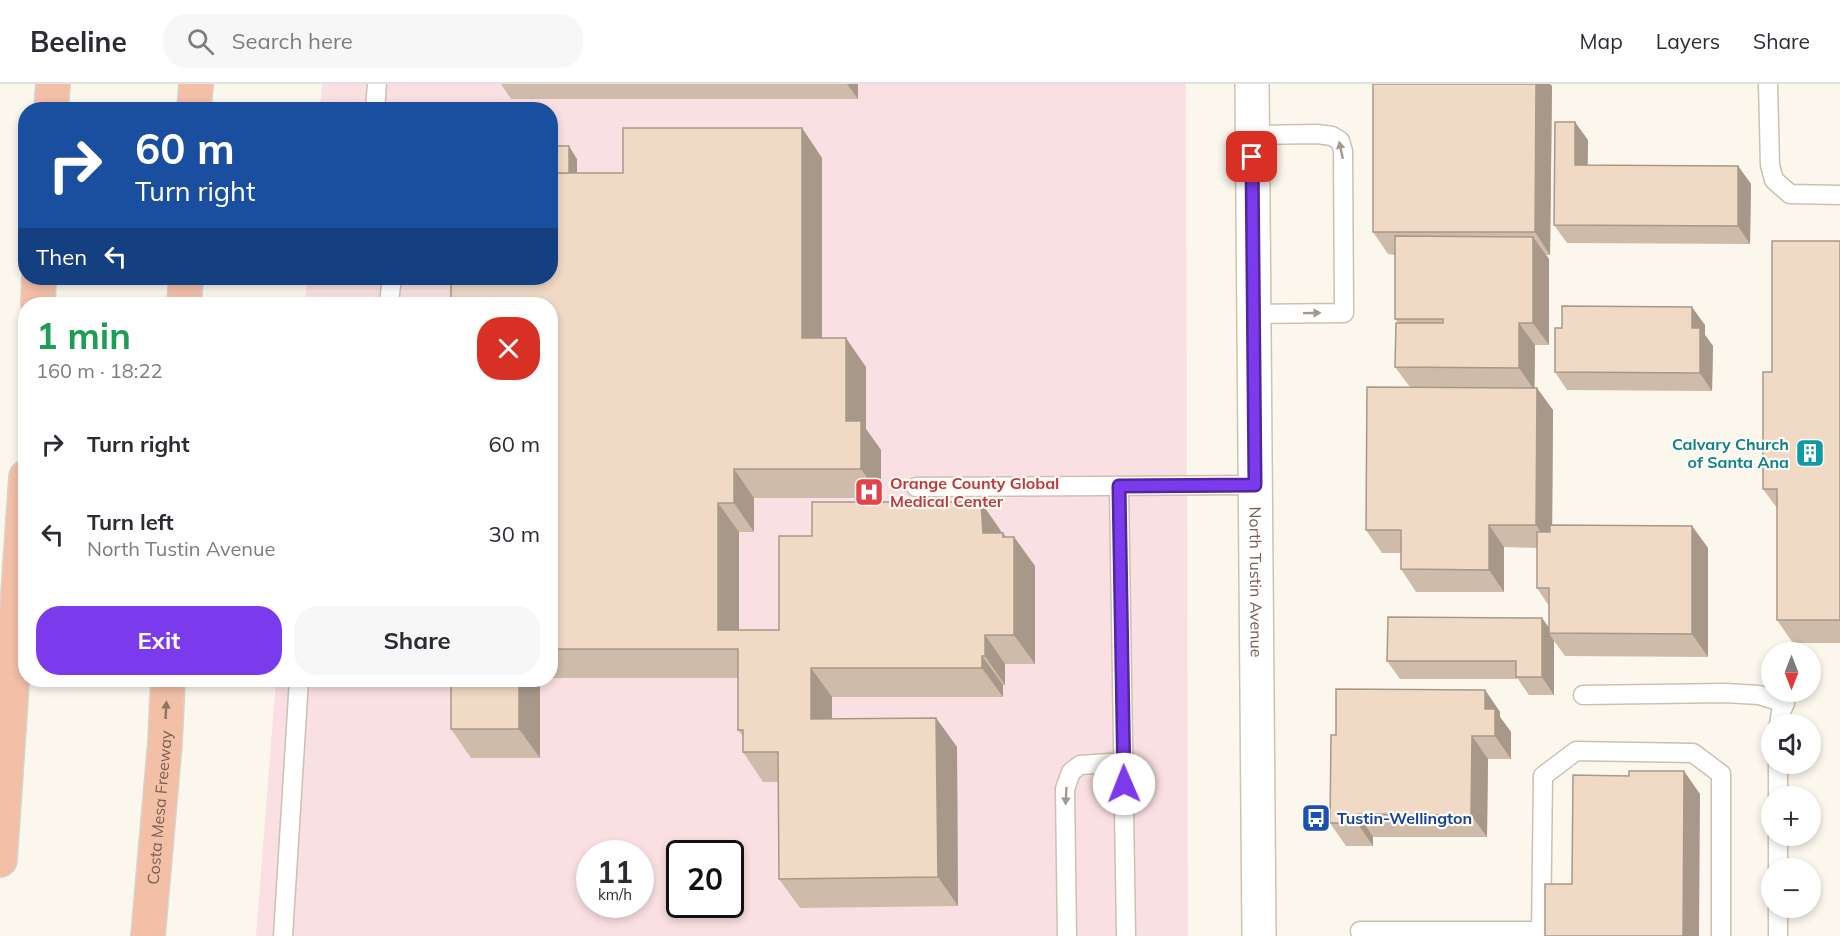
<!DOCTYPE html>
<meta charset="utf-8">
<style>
body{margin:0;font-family:Mulish,sans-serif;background:#f7f7f7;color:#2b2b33;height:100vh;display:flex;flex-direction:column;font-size:22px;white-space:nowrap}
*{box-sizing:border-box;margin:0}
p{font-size:20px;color:#7c7c81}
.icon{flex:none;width:33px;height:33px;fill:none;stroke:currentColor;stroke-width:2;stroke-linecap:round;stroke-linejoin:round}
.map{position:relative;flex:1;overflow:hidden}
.sheet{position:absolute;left:18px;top:213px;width:540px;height:390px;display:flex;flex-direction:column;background:#fff;border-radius:24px;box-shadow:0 3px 9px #0003}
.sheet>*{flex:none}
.top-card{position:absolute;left:18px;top:18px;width:540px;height:183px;border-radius:24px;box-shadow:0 3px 9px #0003;background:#1a4fa0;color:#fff;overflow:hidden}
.needle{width:39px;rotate:180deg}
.controls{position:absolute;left:1761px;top:558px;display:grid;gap:12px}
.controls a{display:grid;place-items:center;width:60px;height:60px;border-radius:50%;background:#fff;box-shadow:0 3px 9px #0003;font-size:30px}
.speed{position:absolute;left:576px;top:756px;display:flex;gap:12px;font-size:30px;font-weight:700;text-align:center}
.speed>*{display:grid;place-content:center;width:78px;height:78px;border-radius:50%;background:#fff;box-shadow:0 3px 9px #0003;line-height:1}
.speed small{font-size:15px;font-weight:400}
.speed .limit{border:3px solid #111;border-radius:9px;background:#fff;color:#111}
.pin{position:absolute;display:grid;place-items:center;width:51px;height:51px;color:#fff;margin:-26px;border-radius:12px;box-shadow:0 3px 9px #0006}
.me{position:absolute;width:66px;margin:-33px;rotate:359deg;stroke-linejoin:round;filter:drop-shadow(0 0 4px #0008)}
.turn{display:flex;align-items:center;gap:21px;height:126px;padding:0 18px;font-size:27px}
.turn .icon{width:78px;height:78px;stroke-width:2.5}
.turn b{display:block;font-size:42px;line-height:51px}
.then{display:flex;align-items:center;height:57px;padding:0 18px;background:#0003;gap:12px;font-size:22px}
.round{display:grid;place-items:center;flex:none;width:63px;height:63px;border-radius:24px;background:#f7f7f7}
.headline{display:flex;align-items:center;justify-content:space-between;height:102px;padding:0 18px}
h1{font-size:36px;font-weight:700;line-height:45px;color:#1e9e55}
.primary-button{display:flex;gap:12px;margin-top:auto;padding:12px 18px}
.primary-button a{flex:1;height:69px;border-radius:24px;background:#7c3aed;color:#fff;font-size:24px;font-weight:700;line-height:69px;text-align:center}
.primary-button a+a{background:#f7f7f7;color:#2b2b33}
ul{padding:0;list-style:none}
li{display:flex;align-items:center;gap:18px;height:90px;padding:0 18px}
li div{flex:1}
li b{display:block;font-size:22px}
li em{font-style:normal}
header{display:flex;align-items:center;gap:36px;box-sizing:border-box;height:84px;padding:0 30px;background:#fff;border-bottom:2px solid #e1e1e2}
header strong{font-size:28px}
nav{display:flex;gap:33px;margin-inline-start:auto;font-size:21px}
.search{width:420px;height:54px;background:#f7f7f7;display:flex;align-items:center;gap:15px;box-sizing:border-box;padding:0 21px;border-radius:24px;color:#7c7c81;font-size:22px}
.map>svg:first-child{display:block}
.medical{fill:#fae0e2;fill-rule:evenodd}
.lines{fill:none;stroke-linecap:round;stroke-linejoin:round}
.service-casing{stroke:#cec0b1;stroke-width:21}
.secondary-casing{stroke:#d1c1b0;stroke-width:36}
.motorway-casing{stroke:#d9d2ce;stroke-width:36}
.service{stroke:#fff;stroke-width:18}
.secondary{stroke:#fff;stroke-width:33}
.motorway{stroke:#f3bfa7;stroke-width:33}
.wall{fill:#cebba9}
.shaded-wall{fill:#a8988a}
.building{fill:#f0d9c5;stroke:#a8988a;stroke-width:1.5}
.oneway{fill:#a7988d}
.oneway2{fill:#907361}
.route-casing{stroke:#51269a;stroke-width:15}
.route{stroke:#7c3aed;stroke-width:10}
.labels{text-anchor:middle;stroke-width:4.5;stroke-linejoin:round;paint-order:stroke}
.culture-label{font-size:16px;font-weight:bold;fill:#0d838f;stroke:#fefbf3;text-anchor:end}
.health-label{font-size:16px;font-weight:bold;fill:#be3a42;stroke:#fefbf3;text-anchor:start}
.street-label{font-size:16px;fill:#77604f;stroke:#fefbf3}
.transit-label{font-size:16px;font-weight:bold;fill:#164399;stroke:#fefbf3;text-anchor:start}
</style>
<header>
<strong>Beeline</strong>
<div class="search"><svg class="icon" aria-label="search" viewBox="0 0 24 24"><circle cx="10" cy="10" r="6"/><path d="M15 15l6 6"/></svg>Search here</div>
<nav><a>Map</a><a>Layers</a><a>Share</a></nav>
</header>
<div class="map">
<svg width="1840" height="852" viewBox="0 0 1840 852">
<rect width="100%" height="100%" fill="#fcf7ed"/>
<path class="medical" d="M322 0H1186L1188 852H256L276 596H550V220H305L307 194H550V26L320 25ZM590 770H640V820H590ZM680 770H730V820H680Z"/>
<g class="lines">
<g class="service-casing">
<g id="service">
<path d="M1768 0 1770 81 1774 96 1790 110 1840 111"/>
<path d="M375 26 377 0"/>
<path d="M1252 51 1317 50 1332 52 1340 57 1343 67 1344 229 1254 230"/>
<path d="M387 220 389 218 392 194"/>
<path d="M1119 402 1126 852"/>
<path d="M916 403 1255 401"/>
<path d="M1583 611 1725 609 1759 611 1785 619 1781 628 1779 640"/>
<path d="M1778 712V680"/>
<path d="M1778 784V752"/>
<path d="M1360 847H1541"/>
<path d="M283 852 299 596"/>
<path d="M1067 852 1065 705 1071 688 1080 681 1124 678"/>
<path d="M1541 852 1543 692 1576 667 1693 669 1721 690V852"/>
<path d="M1778 852V824"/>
</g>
</g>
<g class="secondary-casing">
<g id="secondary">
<path id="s1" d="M1252 0 1259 852"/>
</g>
</g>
<g class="motorway-casing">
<g id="motorway">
<path d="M51 26 53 0"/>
<path d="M194 26 196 0"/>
<path d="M38 220 39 194"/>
<path d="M184 220 186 194"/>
<path d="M0 776 26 393"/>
<path id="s2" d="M148 852 165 658 168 596"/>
</g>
</g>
<use href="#service" class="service"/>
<use href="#secondary" class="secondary"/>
<use href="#motorway" class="motorway"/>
</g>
<g class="wall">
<path d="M501 0H858V15H511Z"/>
<path d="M1552 2 1550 171H1546L1549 175V261H1535V304L1553 326 1552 441 1692 442 1708 464V573L1565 572 1554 557V611H1529L1518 595H1400L1387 577 1549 544V522L1537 504V464L1504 463V508H1416L1401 485V469H1382L1366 446 1410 303 1395 283 1398 239 1395 235V171L1388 170 1373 148Z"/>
<path d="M802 44 822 74V254L866 283V345L881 366V414H754V448H739V546H779L812 452 1001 447V449L1006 453H1014L1035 482V580H1005V601H1003V613H832V635L936 634 957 663 958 822 800 824 779 795 778 698H763L743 668V652L738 646V594H550V220L577 75V89H623Z"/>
<path d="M1588 56V81L1738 82 1751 100 1750 160 1567 159 1554 141Z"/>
<path d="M1840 157V559H1793L1777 536V424L1763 405 1772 288Z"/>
<path d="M1705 241V251L1713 262 1712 307 1567 306 1555 288Z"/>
<path d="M540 596V674H471L451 645Z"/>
<path d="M1485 606 1500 628V633L1511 648V675H1488L1487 753H1373V762H1346L1330 739 1336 651Z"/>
</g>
<g class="shaded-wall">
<path d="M847 0H858V15Z"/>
<path d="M1536 0H1550L1552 2 1550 171 1535 148Z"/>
<path d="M1575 38 1588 56 1587 99 1575 81Z"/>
<path d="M802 44 822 74V283L802 254Z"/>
<path d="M569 62 577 75V104L569 91Z"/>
<path d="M1738 82 1751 100 1750 160 1738 142Z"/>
<path d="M1533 153 1549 175V261L1533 239Z"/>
<path d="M1692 223 1705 241V251L1713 262 1712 307 1700 289 1692 244Z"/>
<path d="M1519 239 1535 261 1534 306 1519 284Z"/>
<path d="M846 254 866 283V345L881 366V414L861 385 846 337Z"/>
<path d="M1537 304 1553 326 1552 464 1536 441Z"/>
<path d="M734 385 754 414V448L734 419Z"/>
<path d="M981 418 1001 447 1003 478 983 449Z"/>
<path d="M718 419 739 448V566L718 546Z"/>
<path d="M1489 441 1504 463V508L1489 486Z"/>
<path d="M1692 442 1708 464V573L1692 550Z"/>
<path d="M1003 449 1014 465V453L1035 482V580L1014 551Z"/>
<path d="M1542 534 1553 549H1549L1554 557V611L1542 593Z"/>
<path d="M985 551 1005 580V601L985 572Z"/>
<path d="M982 572 1003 601V613L982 584Z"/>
<path d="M811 584 832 613V664L811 635Z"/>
<path d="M519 596H540V674L519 645Z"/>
<path d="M1485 606 1500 628V633L1511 648V675L1495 652 1485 625Z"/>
<path d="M936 634 957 663 958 822 938 793Z"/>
<path d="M1472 652 1488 675 1487 753 1471 731Z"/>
<path d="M1684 687 1700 710 1699 852H1683Z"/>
<path d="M1358 730 1373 753V762L1357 739Z"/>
</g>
<g class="building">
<path d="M1373 0H1536L1535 148H1373Z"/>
<path d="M1555 38H1575V81L1738 82V142L1554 141Z"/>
<path d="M623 44H802V254H846V337H861V385H734V419H718V546H779V452H812V418H981L983 449H1003V453H1014V551H985V572H982V584H811V635L936 634 938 793 779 795 778 668H743V646H738V565H550V220H451V194H550V89H623Z"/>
<rect x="550" y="62" width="19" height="27"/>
<path d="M1395 152 1533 153V239H1519V284L1395 283 1396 239H1443V235H1395Z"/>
<path d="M1772 157H1840V536H1777V405H1763V288H1772Z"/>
<path d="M1562 222 1692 223V244H1700V289L1555 288V244H1562Z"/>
<path d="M1367 303 1537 304 1536 441H1489V486L1401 485V446H1366Z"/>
<path d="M1550 441 1692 442V550L1549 549V504H1537V448H1550Z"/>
<path d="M1388 533 1542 534V593H1516V577H1387Z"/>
<rect x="451" y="596" width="68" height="49"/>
<path d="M1336 605 1485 606V625H1495V652H1472L1471 731 1358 730 1357 739H1330L1331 651H1336Z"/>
<path d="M1629 687H1684L1683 852H1545V800H1572L1573 691 1629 692Z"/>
</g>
<defs><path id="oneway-solid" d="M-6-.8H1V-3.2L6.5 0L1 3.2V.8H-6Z" transform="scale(1.5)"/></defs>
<g class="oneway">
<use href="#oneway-solid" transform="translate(1341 66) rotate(-102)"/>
<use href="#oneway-solid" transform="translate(1312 229) rotate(-1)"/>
<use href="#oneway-solid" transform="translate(1066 712) rotate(93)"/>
</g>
<use class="oneway2" href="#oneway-solid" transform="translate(166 626) rotate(-87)"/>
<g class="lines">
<g class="route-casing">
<path id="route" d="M1124 700 1119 402 1255 401 1252 73"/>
</g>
<use href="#route" class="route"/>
</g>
<defs>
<g id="building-square" transform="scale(1.5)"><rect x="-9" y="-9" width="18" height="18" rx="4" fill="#0f9aa8" stroke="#fefbf3"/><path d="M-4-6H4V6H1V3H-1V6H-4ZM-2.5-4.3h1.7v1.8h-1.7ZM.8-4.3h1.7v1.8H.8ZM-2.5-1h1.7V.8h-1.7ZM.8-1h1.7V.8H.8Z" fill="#fff"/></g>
<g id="hospital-square" transform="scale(1.5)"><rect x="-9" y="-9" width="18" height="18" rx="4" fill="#e0444e" stroke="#fefbf3"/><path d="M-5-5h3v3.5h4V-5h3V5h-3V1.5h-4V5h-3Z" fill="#fff"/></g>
<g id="bus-square" transform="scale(1.5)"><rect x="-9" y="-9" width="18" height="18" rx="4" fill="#1a4fb4" stroke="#fefbf3"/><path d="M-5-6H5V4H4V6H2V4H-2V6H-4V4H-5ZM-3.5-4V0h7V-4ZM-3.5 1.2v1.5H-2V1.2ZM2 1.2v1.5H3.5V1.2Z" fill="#fff"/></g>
</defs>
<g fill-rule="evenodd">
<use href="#building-square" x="1810" y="369"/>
<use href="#hospital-square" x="869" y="408"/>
<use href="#bus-square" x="1316" y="734"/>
</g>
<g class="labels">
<g class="culture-label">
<text x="1789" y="366">Calvary Church<tspan x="1789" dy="18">of Santa Ana</tspan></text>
</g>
<g class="health-label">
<text x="890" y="405">Orange County Global<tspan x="890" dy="18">Medical Center</tspan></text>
</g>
<g class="street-label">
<text dy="6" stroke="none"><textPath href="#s1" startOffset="498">North Tustin Avenue</textPath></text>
<text dy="6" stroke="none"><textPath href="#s2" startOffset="129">Costa Mesa Freeway</textPath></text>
</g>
<g class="transit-label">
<text x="1337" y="740">Tustin-Wellington</text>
</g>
</g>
</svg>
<div class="controls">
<a><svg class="needle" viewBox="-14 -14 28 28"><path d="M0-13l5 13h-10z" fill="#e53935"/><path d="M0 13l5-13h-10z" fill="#7c7c81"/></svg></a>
<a><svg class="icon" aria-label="sound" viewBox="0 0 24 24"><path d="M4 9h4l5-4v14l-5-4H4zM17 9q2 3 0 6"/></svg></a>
<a>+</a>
<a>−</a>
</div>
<div class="speed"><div>11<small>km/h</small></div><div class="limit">20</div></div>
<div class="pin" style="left:1252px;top:73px;background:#d93025"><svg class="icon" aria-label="arrive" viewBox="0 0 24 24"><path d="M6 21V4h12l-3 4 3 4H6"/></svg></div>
<svg class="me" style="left:1124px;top:700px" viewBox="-20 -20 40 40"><circle r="19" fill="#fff"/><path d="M0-13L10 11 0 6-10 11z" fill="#7c3aed"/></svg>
<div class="top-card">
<div class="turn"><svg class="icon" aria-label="right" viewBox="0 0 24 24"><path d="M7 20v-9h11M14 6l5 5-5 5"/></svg><div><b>60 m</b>Turn right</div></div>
<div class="then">Then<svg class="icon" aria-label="left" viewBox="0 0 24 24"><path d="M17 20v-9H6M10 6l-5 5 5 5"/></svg></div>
</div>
<section class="sheet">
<div class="headline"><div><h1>1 min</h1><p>160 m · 18:22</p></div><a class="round" style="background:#d93025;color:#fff"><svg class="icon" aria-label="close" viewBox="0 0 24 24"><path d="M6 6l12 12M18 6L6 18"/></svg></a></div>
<ul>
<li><svg class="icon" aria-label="right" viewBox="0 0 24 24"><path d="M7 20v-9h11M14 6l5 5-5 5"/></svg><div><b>Turn right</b></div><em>60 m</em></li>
<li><svg class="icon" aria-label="left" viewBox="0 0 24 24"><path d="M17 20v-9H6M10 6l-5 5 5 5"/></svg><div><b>Turn left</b><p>North Tustin Avenue</p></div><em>30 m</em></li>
</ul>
<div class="primary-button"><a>Exit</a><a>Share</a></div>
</section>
</div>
